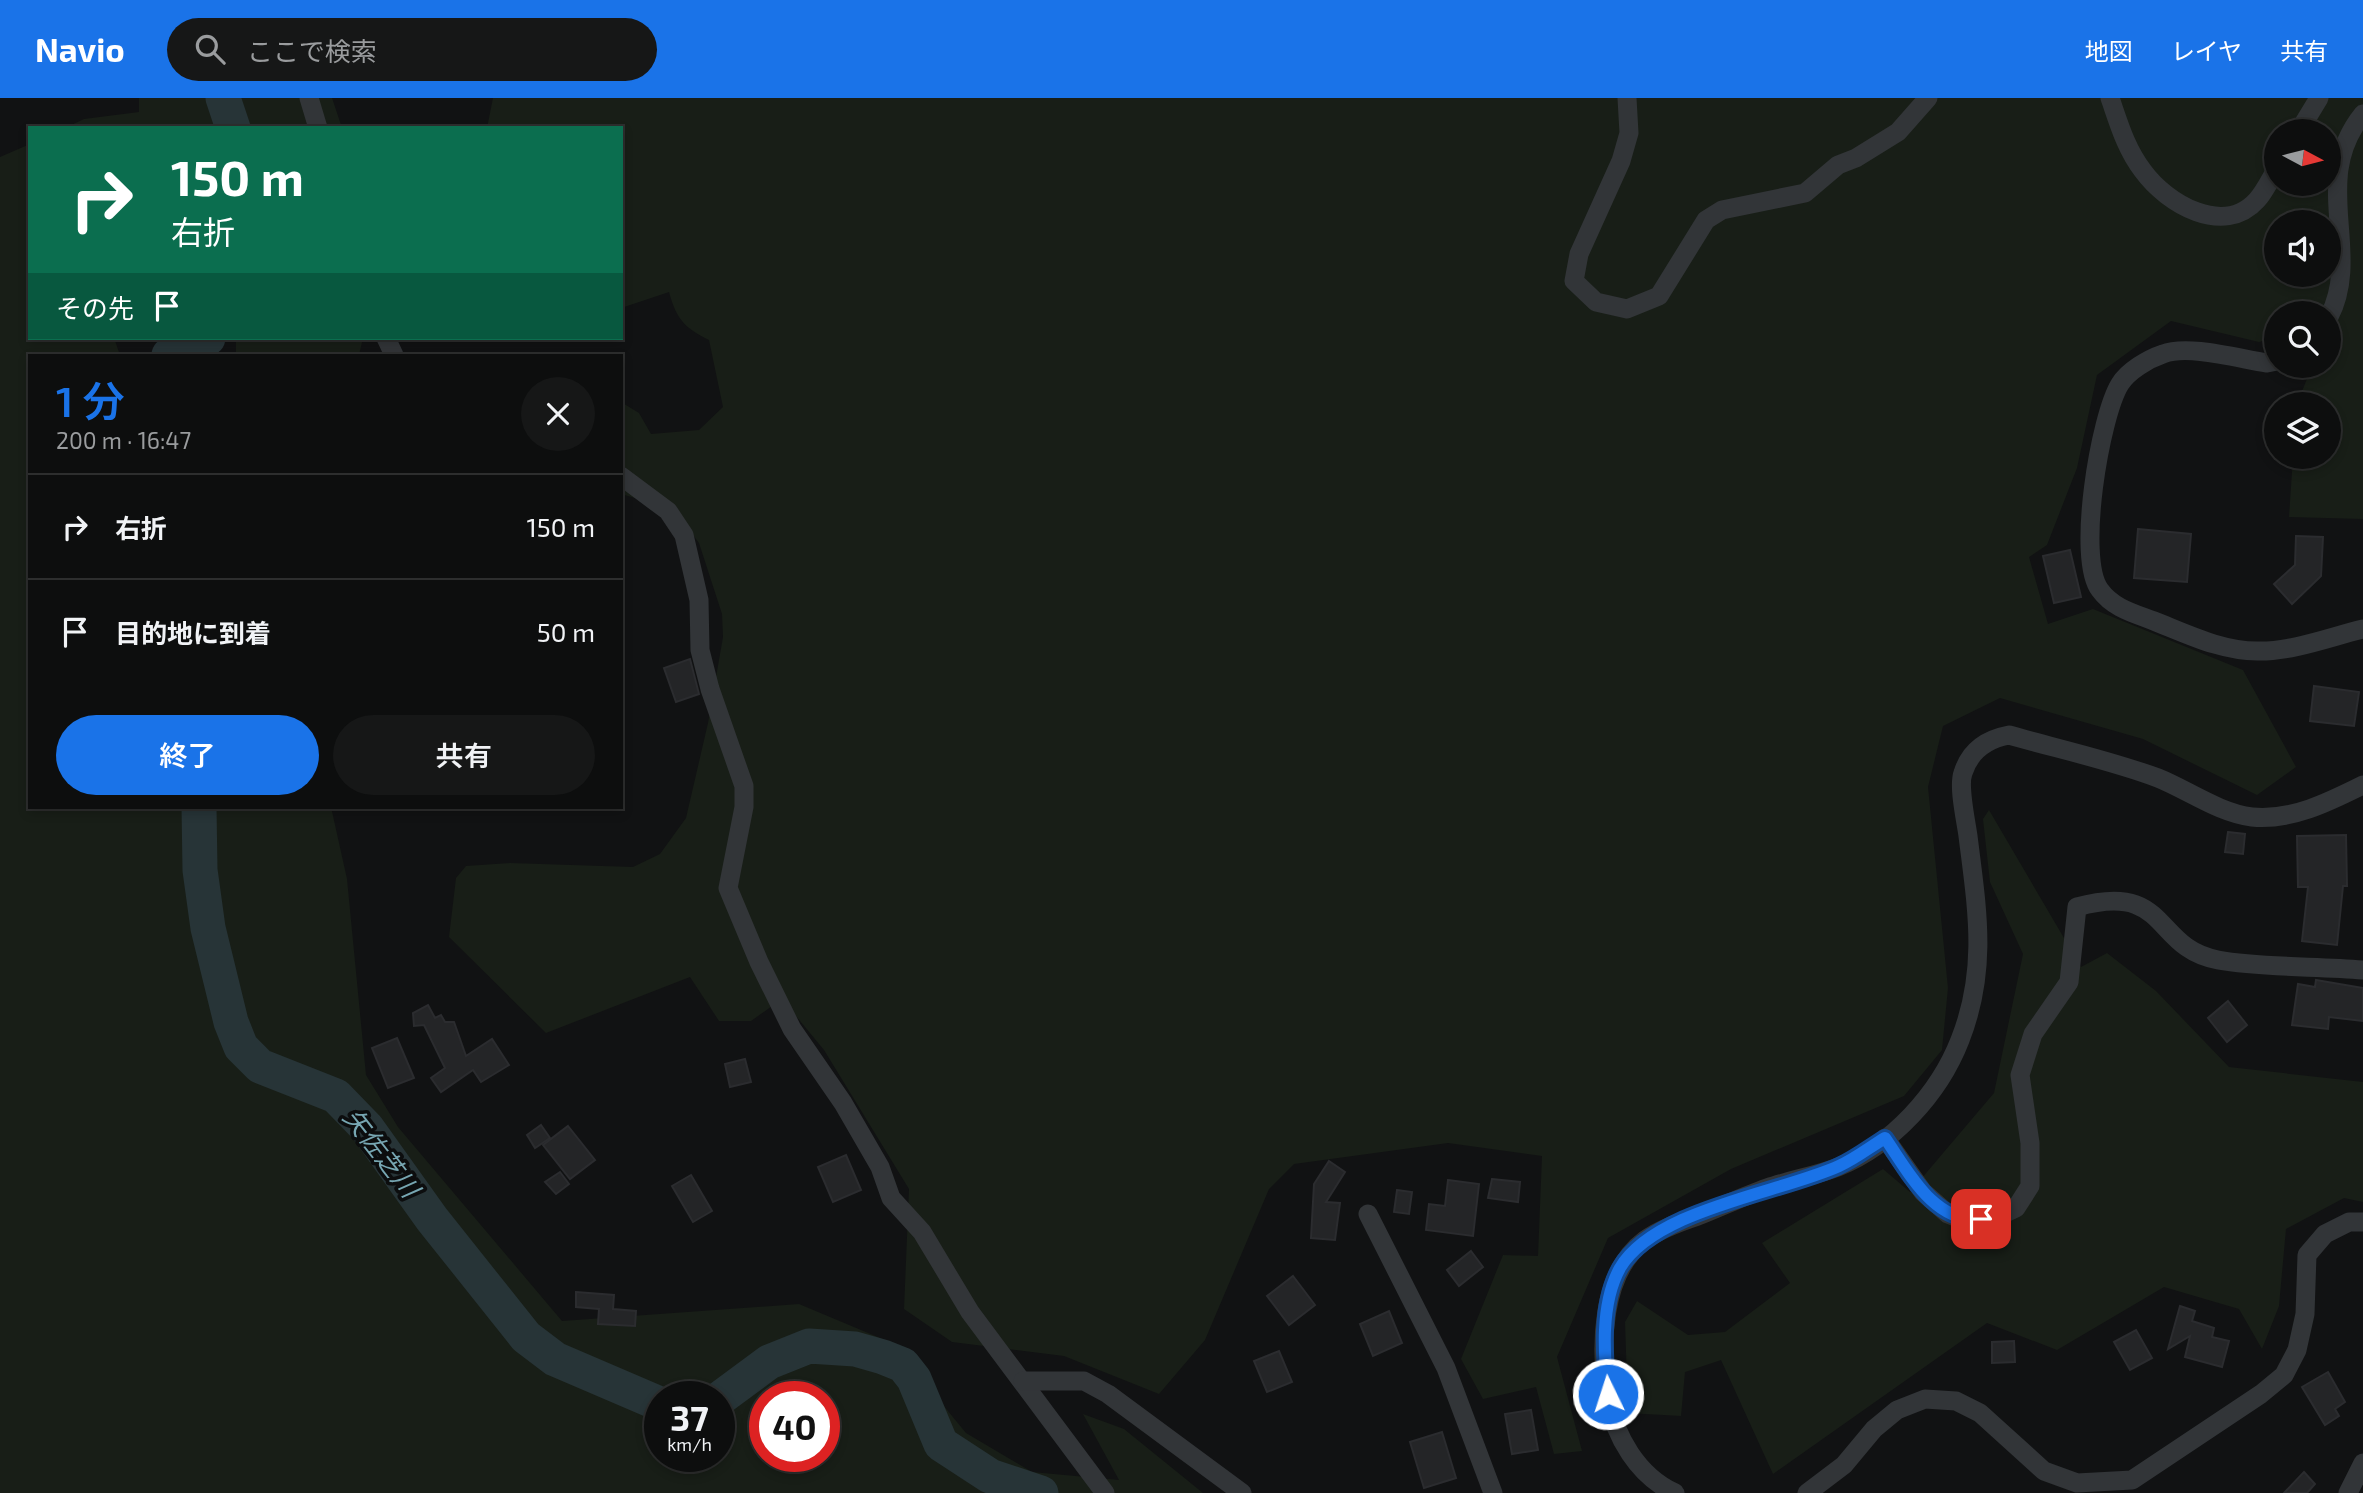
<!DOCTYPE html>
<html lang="ja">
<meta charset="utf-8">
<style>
body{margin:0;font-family:"Exo 2","Noto Sans JP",sans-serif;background:#161717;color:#f1f3f6;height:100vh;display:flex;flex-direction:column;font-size:26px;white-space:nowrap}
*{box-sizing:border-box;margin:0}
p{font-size:23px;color:#9a9c9e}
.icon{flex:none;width:38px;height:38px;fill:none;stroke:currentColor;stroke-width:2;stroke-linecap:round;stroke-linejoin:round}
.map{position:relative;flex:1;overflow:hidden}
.side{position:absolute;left:28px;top:256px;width:595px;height:455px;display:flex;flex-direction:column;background:#0d0e0e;border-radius:0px;box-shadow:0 4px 10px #0003,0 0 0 2px #2d2e2e}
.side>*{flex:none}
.banner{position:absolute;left:28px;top:28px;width:595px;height:214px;border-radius:0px;box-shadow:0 4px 10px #0003,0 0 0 2px #2d2e2e;background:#0b6e4f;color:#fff;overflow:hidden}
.needle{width:46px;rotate:97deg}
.tools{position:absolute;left:2264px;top:21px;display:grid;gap:14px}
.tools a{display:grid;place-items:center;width:77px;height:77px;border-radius:50%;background:#0d0e0e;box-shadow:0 4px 10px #0003,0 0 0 2px #2d2e2e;font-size:35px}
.speed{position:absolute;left:644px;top:1283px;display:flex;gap:14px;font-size:35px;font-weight:700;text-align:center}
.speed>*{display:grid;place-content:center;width:91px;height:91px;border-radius:50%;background:#0d0e0e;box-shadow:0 4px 10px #0003,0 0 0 2px #2d2e2e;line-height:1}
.speed small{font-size:18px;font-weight:400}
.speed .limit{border:10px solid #d22;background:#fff;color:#111}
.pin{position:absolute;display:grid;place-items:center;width:60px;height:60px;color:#fff;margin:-30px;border-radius:14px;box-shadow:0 4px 10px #0006}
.me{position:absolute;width:77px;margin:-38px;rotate:356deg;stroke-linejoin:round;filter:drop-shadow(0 0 5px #0008)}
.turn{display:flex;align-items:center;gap:24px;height:147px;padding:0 28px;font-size:32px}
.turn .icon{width:91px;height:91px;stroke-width:2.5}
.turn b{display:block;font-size:49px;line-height:60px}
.then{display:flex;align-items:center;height:66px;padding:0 28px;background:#0003;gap:14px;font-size:26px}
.round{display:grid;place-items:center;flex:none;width:74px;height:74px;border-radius:37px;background:#161717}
.summary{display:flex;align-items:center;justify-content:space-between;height:119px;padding:0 28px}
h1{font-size:42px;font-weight:600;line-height:52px;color:#1a73e8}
.action{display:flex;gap:14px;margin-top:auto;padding:14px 28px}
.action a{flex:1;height:80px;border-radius:42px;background:#1a73e8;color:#fff;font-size:28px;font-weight:600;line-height:80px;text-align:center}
.action a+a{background:#161717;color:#f1f3f6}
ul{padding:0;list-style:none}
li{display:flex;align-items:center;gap:21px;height:105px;padding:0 28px;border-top:2px solid #2d2e2e}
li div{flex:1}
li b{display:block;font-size:26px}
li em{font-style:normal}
header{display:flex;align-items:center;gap:42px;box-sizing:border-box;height:98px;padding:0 35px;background:#1a73e8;color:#fff}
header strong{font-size:33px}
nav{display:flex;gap:38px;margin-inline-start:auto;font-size:24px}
.search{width:490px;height:63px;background:#161717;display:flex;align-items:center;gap:18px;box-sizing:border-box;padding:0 24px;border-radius:38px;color:#9a9c9e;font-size:26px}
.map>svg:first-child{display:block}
.green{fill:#181e17;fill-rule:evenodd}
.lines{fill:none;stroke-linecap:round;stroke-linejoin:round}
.river{stroke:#273437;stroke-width:35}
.building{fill:#242527;stroke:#2b2c2f;stroke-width:2}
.minor{stroke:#323538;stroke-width:19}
.route-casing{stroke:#114b97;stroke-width:18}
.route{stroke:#1a73e8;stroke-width:12}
.labels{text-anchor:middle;stroke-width:7;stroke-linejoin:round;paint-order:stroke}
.water-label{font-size:26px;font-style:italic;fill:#77a6b2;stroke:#0c0d0e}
</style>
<header>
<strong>Navio</strong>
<div class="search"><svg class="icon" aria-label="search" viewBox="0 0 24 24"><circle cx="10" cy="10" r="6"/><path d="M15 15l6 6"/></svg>ここで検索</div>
<nav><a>地図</a><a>レイヤ</a><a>共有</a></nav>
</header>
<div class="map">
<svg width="2363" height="1395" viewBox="0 0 2363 1395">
<rect width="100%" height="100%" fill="#111213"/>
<g class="green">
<path d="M139 0H332L342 30H65L84 21 139 14Z"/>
<path d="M493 0H2363V421L2289 419 2293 359H2329V306H2297L2312 268H2329V215H2277V238L2259 244 2171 223 2097 277 2077 370 2047 447 2029 459 2048 526 2093 511 2243 572 2296 669 2257 697 2143 641 2000 600 1943 628 1928 689 1948 890 1942 952 1904 998 1731 1071 1608 1140 1557 1259 1582 1353 1554 1356 1536 1289 1483 1301 1461 1261 1503 1157 1538 1158 1542 1058 1448 1045 1294 1066 1269 1091 1205 1242 1159 1296 1064 1258 952 1244 904 1211 909 1091 824 952 782 901 751 923H719L690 879 546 935 449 839 456 780 466 768 510 765 633 769 660 756 686 720 708 625 723 539 722 516 699 445 673 411 621 396V304L639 315 651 336 699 332 723 309 709 242C684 230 676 220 669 194L621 210V30H487ZM2277 33H2329V86H2277ZM2277 124H2329V177H2277Z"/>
<path d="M30 46V240H114L120 257H30V709H331L347 781 366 977 398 1029 562 1223 799 1206 892 1245 966 1335 1032 1374 1119 1382 1083 1316 1124 1331 1203 1395H0V59ZM660 1298H719V1358H660ZM765 1298H824V1358H765Z"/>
<path d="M236 240H363L359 257H236Z"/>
<path d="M1989 712 2081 869 2107 855 2156 893 2229 969 2363 984V1104L2344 1100 2286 1131 2279 1208 2262 1251 2239 1211 2164 1189 2057 1252 1987 1225 1773 1376 1721 1262 1685 1274 1681 1318 1628 1315 1625 1224 1637 1203 1688 1237 1725 1234 1790 1185 1762 1145 1883 1071 1910 1094 1994 995 2023 856 1990 784 1983 721Z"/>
</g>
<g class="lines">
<g class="river">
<path d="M223 0 233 30"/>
<path d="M169 257 208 240"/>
<path d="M199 709 200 772 208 830 231 924 241 949 260 968 336 998 367 1030 432 1121 526 1239 555 1261 660 1306"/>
<path d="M719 1301 769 1264 809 1248 855 1251 883 1259 903 1267 914 1281 941 1346 990 1378 1041 1395"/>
</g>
</g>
<g class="building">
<path d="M2138 431 2191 436 2187 484 2134 480Z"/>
<path d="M2296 438 2323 439 2321 478 2292 506 2274 486 2295 467Z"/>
<path d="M2070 452 2081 499 2054 505 2043 458Z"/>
<path d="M690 561 699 596 676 604 664 570Z"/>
<path d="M2314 588 2359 594 2354 628 2310 623Z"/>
<path d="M2228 734 2245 736 2243 756 2225 754Z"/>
<path d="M2346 737 2347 788H2343L2337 847 2302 843 2308 789H2298L2297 738Z"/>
<path d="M2316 882 2363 890V923L2329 919 2328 931 2292 927 2298 886 2315 889Z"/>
<path d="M2228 903 2247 927 2227 944 2208 920Z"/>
<path d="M428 907 435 920 441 917 445 924H454L466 958 492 941 509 967 481 984 473 972 441 994 431 980 445 970 424 927 414 928 413 915Z"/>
<path d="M397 940 414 980 388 990 372 950Z"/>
<path d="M745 961 751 984 730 989 725 966Z"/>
<path d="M541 1027 550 1040 535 1050 527 1037Z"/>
<path d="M568 1028 595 1062 570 1081 543 1047Z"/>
<path d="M846 1057 861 1092 833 1104 818 1069Z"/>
<path d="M1329 1063 1345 1074 1326 1104 1340 1105 1335 1142 1311 1140 1314 1086Z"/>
<path d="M560 1074 569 1086 556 1096 545 1084Z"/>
<path d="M691 1077 712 1113 693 1124 672 1088Z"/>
<path d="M1492 1081 1520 1084 1518 1104 1488 1100Z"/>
<path d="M1448 1082 1479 1086 1473 1138 1426 1132 1429 1106 1445 1108Z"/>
<path d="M1397 1092 1412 1094 1409 1116 1394 1114Z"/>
<path d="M1471 1153 1483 1169 1459 1188 1447 1172Z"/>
<path d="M1293 1178 1315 1207 1289 1227 1267 1198Z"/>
<path d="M576 1194 614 1197 613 1211 636 1213 635 1228 598 1226 599 1211 576 1209Z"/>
<path d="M2180 1208 2195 1213 2192 1223 2214 1230 2212 1239 2229 1243 2222 1269 2185 1259 2190 1238 2168 1251Z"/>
<path d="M1389 1213 1402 1245 1373 1258 1360 1226Z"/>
<path d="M2136 1232 2152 1260 2130 1272 2114 1244Z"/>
<path d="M2014 1243 2015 1264 1992 1265V1244Z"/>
<path d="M1279 1253 1292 1284 1267 1294 1254 1263Z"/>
<path d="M2328 1274 2345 1304 2335 1311 2339 1318 2325 1327 2302 1289Z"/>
<path d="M1531 1312 1538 1352 1512 1356 1505 1316Z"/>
<path d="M1442 1334 1456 1380 1424 1390 1410 1344Z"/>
<path d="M2304 1374 2315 1386 2307 1395H2284Z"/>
</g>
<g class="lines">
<g class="minor">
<path d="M309 0 318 30"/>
<path d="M1627 0 1629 35 1621 63 1579 156 1574 183 1596 204 1627 211 1659 198 1706 122 1722 112 1805 95 1838 67 1856 60 1898 34 1928 0"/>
<path d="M2110 0C2119 26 2126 51 2143 73 2167 106 2224 139 2257 102 2265 93 2271 80 2277 70"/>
<path d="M2299 33 2319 0"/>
<path d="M2329 219C2363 153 2309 83 2363 16"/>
<path d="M386 240 394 257"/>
<path d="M2277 263 2267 265C2240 261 2188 246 2163 256 2148 261 2128 273 2120 286 2100 318 2076 461 2100 492 2113 510 2133 515 2154 523 2187 536 2223 554 2260 553 2294 553 2330 539 2363 531"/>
<path d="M621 378 668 413 684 437 699 502 700 552 710 591 744 688V709L728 790 759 864 792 931 843 1005 880 1069 891 1100 922 1134 970 1214 1105 1395"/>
<path d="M1885 1040 1923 1094 1948 1116 1965 1123 1997 1119 2016 1110 2030 1088V1045L2020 977 2033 936 2069 884 2077 809C2170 783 2152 850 2218 862 2262 870 2317 868 2363 872"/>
<path d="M1368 1116 1446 1270 1493 1395"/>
<path d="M1023 1283H1084L1108 1296 1242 1395"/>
<path d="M1675 1395C1638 1378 1615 1339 1608 1300 1600 1250 1600 1175 1645 1142 1660 1131 1680 1124 1698 1118 1721 1109 1744 1098 1767 1090 1790 1082 1815 1078 1838 1069 1892 1047 1939 996 1960 942 1988 871 1977 811 1968 738 1966 723 1958 688 1963 675 1970 652 1988 641 2009 637 2058 651 2110 662 2158 680 2188 692 2219 715 2252 719 2291 723 2329 704 2363 687"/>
<path d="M1807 1395 1844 1367 1874 1331 1897 1312 1925 1301 1956 1303 1980 1315 2044 1373 2077 1385 2132 1382 2261 1296 2284 1277 2297 1252 2305 1216 2307 1157 2325 1136 2349 1124H2363"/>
<path d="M2348 1395 2363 1365"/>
</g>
</g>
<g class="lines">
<g class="route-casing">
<path id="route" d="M1608 1296C1604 1257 1600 1206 1620 1170 1655 1111 1780 1095 1839 1068 1855 1061 1870 1049 1885 1040 1908 1073 1934 1126 1981 1121"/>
</g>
<use href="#route" class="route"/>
</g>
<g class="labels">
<g class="water-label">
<text transform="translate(381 1055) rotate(52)" y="9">矢佐芝川</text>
</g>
</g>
</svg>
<div class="tools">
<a><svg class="needle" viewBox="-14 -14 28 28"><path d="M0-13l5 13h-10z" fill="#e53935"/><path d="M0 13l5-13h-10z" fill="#9a9c9e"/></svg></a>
<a><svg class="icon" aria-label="sound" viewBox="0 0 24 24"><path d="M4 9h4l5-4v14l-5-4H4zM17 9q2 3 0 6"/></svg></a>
<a><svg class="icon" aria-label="search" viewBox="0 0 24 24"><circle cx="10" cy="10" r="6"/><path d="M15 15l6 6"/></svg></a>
<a><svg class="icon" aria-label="layers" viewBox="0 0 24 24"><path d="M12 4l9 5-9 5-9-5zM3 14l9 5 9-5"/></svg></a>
</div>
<div class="speed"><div>37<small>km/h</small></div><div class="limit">40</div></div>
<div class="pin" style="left:1981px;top:1121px;background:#d93025"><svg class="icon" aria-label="arrive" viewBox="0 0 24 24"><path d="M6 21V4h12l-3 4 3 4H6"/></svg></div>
<svg class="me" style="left:1608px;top:1296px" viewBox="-20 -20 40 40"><circle r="17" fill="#1a73e8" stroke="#fff" stroke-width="3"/><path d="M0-11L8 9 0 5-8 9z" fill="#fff"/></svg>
<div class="banner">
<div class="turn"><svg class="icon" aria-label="right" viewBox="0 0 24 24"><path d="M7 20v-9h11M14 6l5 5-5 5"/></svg><div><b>150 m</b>右折</div></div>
<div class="then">その先<svg class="icon" aria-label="arrive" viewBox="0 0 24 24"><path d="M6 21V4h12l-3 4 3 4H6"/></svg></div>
</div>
<section class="side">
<div class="summary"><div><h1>1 分</h1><p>200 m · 16:47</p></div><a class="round"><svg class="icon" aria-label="close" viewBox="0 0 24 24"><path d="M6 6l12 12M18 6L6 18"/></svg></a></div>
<ul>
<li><svg class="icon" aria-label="right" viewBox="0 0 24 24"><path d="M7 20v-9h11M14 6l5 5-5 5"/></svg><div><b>右折</b></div><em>150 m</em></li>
<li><svg class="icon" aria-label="arrive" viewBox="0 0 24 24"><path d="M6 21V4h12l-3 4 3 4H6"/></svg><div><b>目的地に到着</b></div><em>50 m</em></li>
</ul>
<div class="action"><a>終了</a><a>共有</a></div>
</section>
</div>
